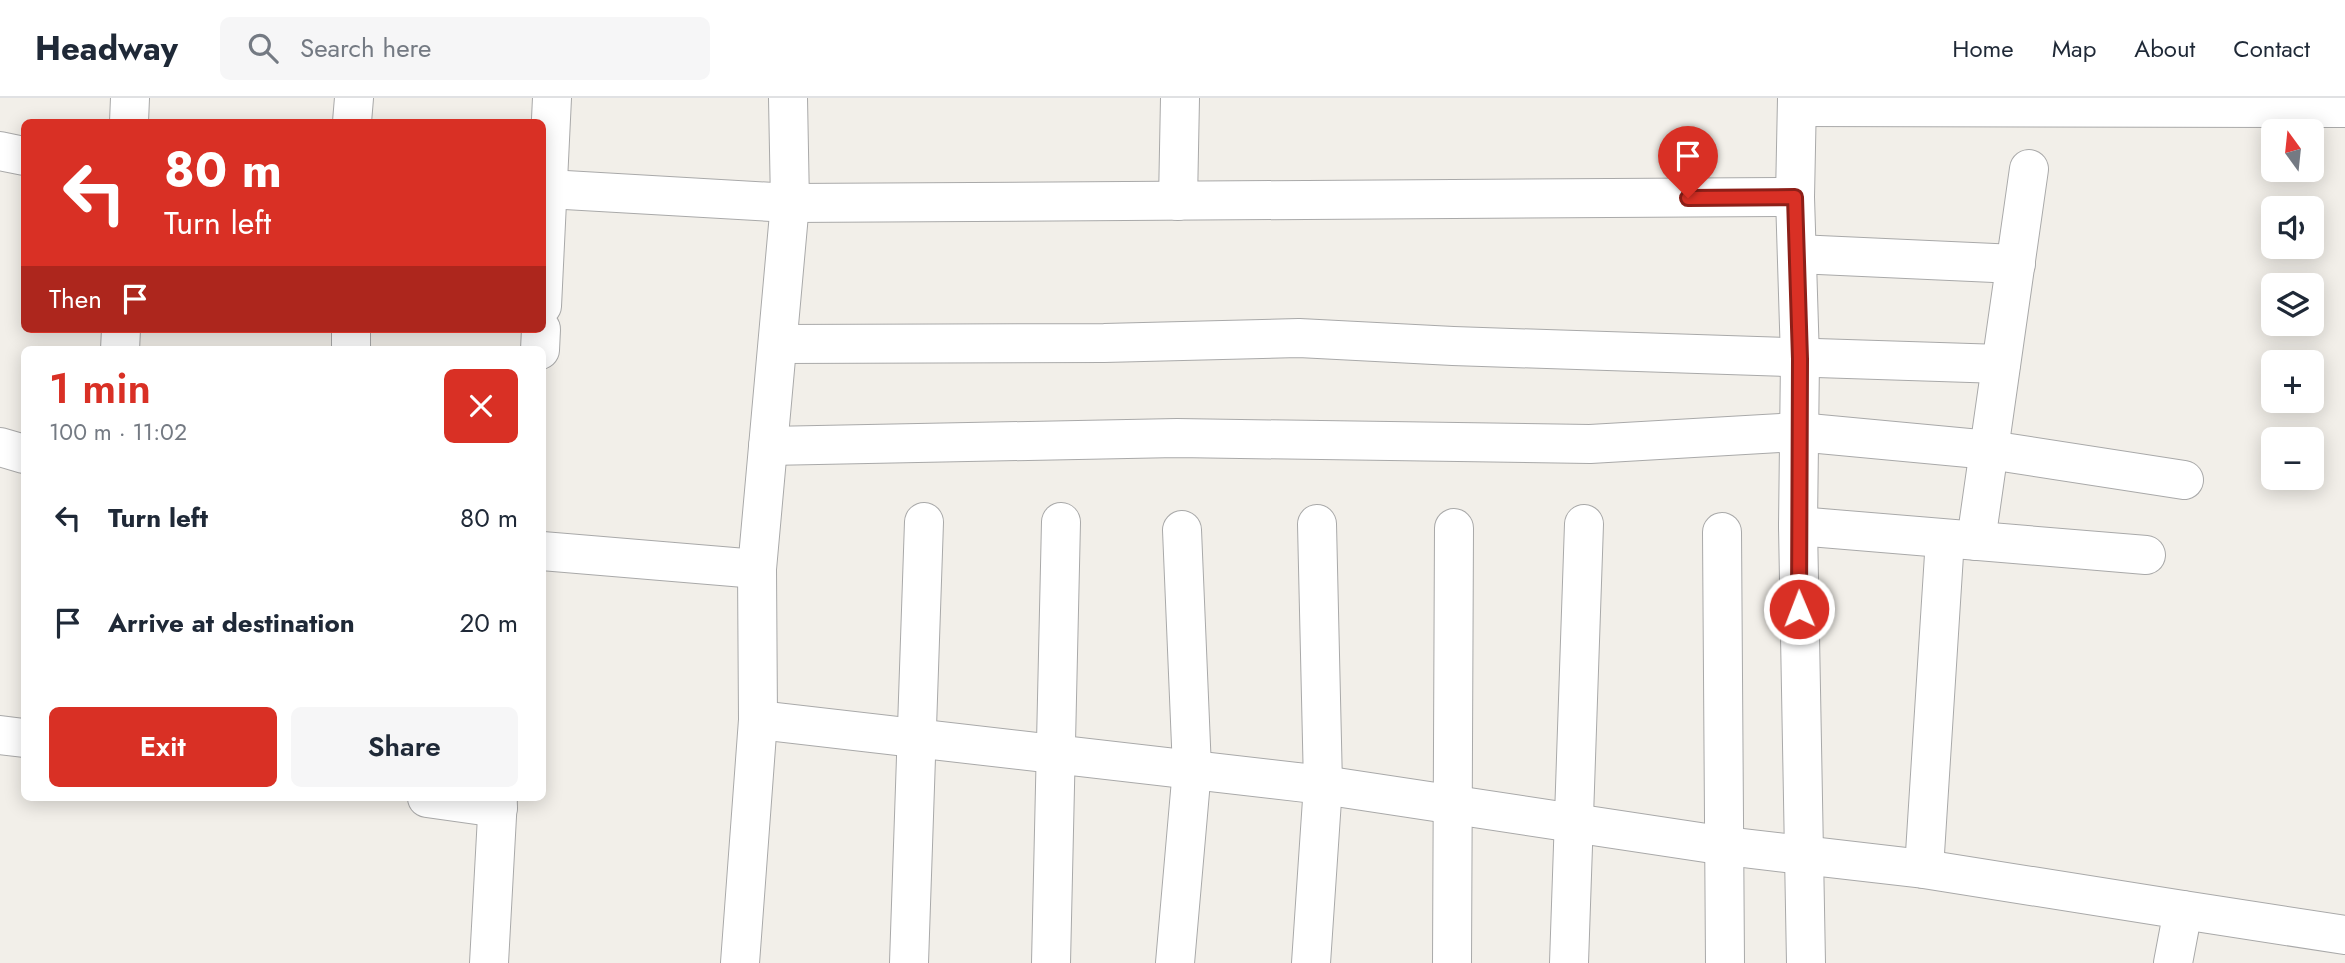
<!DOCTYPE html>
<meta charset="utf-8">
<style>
body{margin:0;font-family:Jost,sans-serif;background:#f6f6f7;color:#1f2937;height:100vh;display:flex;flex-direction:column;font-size:26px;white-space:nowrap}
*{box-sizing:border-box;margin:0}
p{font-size:23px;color:#747a83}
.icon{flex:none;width:38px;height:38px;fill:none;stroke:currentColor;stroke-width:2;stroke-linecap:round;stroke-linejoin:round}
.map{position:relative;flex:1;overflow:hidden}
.drawer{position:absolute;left:21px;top:248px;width:525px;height:455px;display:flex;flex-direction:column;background:#fff;border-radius:10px;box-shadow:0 4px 18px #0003}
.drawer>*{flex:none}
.top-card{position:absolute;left:21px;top:21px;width:525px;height:214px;border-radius:10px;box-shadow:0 4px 18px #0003;background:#d93025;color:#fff;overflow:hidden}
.needle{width:46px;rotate:345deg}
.fabs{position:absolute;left:2261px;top:21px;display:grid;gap:14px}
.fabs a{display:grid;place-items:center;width:63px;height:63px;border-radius:10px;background:#fff;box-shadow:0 4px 18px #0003;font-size:35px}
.pin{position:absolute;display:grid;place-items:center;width:60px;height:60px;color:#fff;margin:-72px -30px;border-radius:50% 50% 50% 0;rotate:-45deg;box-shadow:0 0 7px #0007}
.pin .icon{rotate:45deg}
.me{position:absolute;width:77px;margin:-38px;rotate:359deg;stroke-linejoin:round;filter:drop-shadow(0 0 5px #0008)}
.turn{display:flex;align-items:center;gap:24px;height:147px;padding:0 28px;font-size:32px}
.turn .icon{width:91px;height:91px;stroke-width:2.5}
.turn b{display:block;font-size:49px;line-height:60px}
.then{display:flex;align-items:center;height:66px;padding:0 28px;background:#0003;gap:14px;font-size:26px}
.round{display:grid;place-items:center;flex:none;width:74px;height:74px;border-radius:10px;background:#f6f6f7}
.headline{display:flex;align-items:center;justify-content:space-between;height:119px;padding:0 28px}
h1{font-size:42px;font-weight:600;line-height:52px;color:#d93025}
.action{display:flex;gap:14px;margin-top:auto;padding:14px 28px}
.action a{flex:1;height:80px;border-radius:10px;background:#d93025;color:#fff;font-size:28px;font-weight:600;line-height:80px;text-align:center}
.action a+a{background:#f6f6f7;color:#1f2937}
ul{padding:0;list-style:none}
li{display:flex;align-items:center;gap:21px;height:105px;padding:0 28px}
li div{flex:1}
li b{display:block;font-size:26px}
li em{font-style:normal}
header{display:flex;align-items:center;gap:42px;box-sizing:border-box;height:98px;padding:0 35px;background:#fff;border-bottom:2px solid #e0e1e3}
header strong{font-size:33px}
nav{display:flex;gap:38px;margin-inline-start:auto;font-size:24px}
.search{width:490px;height:63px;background:#f6f6f7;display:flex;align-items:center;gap:18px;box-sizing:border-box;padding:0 24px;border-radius:10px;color:#747a83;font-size:26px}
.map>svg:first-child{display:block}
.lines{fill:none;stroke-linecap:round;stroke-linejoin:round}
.minor-casing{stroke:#a9a9a9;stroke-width:40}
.minor{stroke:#fff;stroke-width:38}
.route-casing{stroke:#8d1f18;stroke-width:18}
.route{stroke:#d93025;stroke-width:12}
</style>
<header>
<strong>Headway</strong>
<div class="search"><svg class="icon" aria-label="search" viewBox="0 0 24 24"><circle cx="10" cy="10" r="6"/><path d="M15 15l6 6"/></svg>Search here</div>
<nav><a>Home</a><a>Map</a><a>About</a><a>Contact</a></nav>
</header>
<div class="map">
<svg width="2345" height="865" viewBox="0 0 2345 865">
<rect width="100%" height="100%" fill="#f2efe9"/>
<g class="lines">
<g class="minor-casing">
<g id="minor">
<path d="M1797 0 1795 99 1800 261 1798 428 1806 865"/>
<path d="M1797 9 2345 10"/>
<path d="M129 24 130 0"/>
<path d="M352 24 354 0"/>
<path d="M0 53 24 58"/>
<path d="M548 91 790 105 1795 99"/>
<path d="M1178 103 1180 0"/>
<path d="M1797 156 2016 166"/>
<path d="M542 208 552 0"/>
<path d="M779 246 1104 245 1299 240 1453 248 2001 266"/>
<path d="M120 252 121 231"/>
<path d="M351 252V231"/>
<path d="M540 252 541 231"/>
<path d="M768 348 1177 340 1590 346 1798 334 1990 352 2184 382"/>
<path d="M0 349 24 356"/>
<path d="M1798 428 2146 457"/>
<path d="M1722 434 1725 865"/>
<path d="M1976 443 2029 71"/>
<path d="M542 453 757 471"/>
<path d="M758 622 1323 687 1726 748 1924 771 2183 812 2173 865"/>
<path d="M0 637 24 640"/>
<path d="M427 700 498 710"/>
<path d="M1924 771 1945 441"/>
<path d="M2183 812 2345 837"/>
<path d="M489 865 498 700"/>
<path d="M740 865 758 622 757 471 790 105 788 0"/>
<path d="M909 865 924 424"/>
<path d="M1051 865 1061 424"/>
<path d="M1175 865 1192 671 1182 432"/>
<path d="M1311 865 1323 687 1317 426"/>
<path d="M1452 865 1454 430"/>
<path d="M1569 865 1584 426"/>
</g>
</g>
<use href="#minor" class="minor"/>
</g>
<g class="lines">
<g class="route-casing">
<path id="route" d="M1688 100 1795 99 1800 261 1799 511"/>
</g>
<use href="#route" class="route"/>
</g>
</svg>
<div class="fabs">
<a><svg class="needle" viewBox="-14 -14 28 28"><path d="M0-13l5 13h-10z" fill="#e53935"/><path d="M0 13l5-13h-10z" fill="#747a83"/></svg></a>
<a><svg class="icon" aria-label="sound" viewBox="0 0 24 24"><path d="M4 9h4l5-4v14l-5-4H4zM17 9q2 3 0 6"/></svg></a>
<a><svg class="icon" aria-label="layers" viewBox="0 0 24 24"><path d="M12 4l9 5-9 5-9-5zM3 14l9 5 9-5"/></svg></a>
<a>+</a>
<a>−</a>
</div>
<div class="pin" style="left:1688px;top:100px;background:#d93025"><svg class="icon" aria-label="arrive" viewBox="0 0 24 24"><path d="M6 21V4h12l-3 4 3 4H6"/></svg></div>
<svg class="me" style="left:1799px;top:511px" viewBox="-20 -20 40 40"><circle r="17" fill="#d93025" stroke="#fff" stroke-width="3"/><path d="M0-11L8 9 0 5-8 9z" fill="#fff"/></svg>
<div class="top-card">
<div class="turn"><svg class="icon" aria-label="left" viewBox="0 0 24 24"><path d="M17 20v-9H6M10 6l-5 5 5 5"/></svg><div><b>80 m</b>Turn left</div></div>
<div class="then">Then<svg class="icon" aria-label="arrive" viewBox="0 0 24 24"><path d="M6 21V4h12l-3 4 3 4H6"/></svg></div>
</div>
<section class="drawer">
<div class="headline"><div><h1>1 min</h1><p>100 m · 11:02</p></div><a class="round" style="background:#d93025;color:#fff"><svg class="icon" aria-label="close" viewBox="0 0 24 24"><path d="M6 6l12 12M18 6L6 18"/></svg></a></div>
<ul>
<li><svg class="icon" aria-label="left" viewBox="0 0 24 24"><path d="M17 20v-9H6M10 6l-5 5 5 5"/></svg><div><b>Turn left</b></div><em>80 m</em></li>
<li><svg class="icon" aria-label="arrive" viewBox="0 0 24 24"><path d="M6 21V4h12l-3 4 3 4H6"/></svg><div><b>Arrive at destination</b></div><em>20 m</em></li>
</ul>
<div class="action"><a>Exit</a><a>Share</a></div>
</section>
</div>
